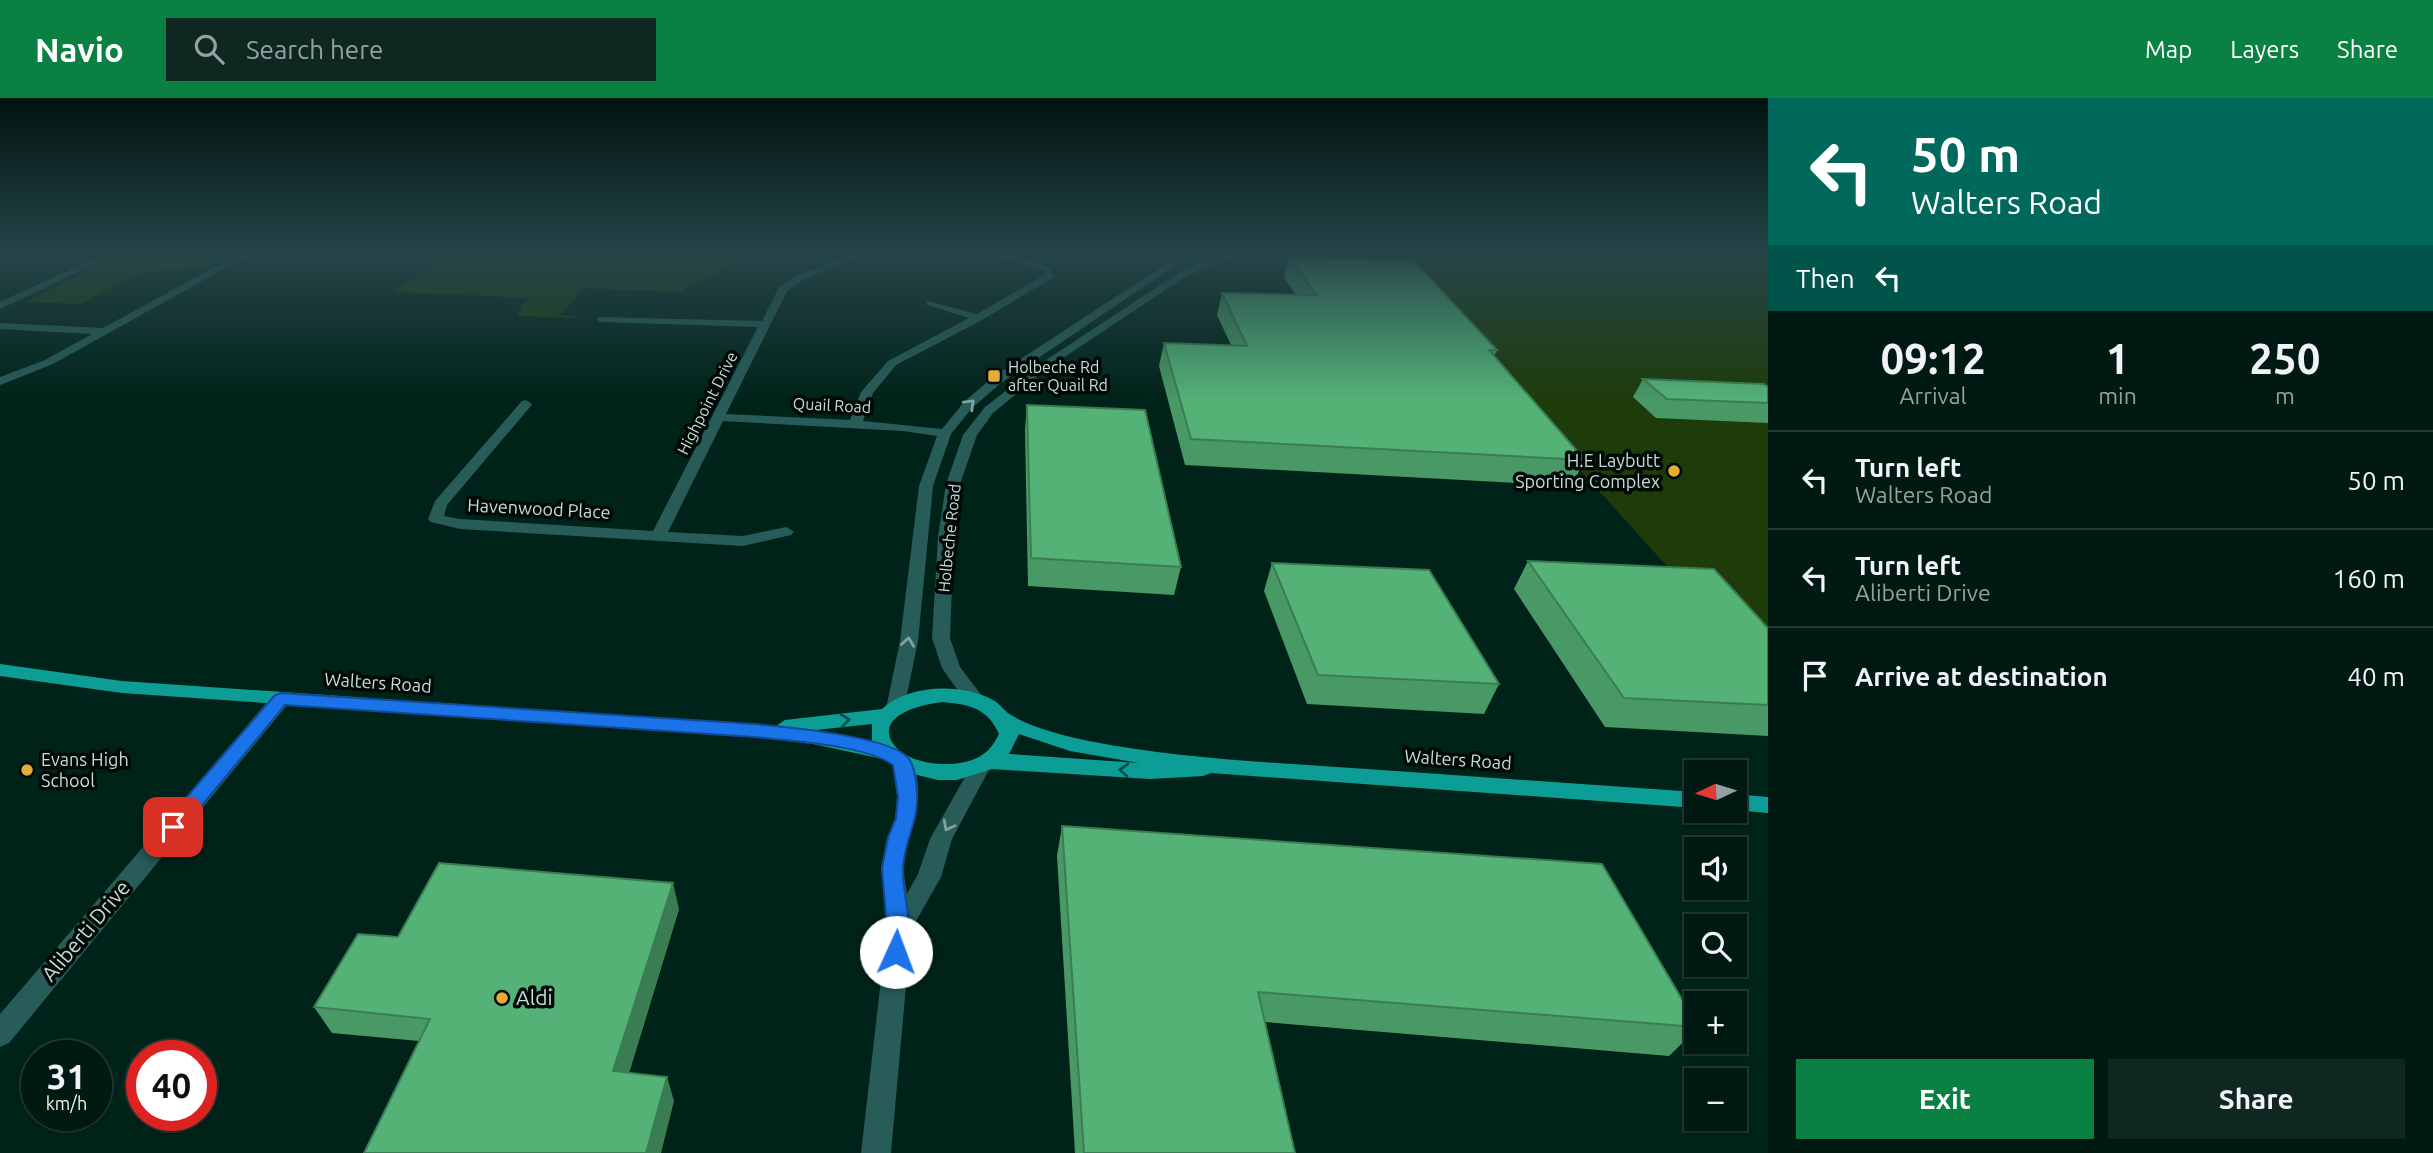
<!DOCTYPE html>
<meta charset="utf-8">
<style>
body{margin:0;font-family:Ubuntu,sans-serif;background:#0e2721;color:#f1f3f6;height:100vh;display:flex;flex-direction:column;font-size:26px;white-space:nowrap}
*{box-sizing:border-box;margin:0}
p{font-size:23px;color:#95a1a0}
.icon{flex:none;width:38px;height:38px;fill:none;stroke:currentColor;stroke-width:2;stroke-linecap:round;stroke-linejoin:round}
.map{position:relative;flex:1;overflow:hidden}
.drawer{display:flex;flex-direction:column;background:#001a13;width:665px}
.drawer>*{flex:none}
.banner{background:#00695c;color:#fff;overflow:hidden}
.needle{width:46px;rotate:266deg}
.buttons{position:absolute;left:1684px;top:662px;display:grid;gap:14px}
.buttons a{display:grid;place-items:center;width:63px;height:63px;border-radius:0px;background:#001a13;box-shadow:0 2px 5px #0004,0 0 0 2px #223833;font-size:35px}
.speed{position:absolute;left:21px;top:942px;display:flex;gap:14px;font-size:35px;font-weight:700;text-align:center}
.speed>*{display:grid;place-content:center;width:91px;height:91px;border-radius:50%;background:#001a13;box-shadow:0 2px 5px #0004,0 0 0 2px #223833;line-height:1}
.speed small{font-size:18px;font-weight:400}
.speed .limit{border:10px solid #d22;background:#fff;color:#111}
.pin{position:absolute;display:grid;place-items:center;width:60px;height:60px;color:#fff;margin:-30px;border-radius:14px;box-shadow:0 4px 10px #0006}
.me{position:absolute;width:77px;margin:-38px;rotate:2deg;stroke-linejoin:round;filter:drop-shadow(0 0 5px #0008)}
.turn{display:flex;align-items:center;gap:24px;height:147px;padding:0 28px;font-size:32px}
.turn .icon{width:91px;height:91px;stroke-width:2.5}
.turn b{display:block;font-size:49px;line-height:60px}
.then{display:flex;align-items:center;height:66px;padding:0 28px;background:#0003;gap:14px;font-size:26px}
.eta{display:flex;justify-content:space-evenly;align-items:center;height:119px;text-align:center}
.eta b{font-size:42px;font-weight:700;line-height:49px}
.cta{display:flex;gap:14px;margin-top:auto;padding:14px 28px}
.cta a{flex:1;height:80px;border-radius:0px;background:#0b8043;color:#fff;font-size:28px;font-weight:700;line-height:80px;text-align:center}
.cta a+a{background:#0e2721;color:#f1f3f6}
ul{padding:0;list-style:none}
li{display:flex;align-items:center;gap:21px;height:98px;padding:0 28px;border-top:2px solid #223833}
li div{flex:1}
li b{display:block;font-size:26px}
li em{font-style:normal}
header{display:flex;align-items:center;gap:42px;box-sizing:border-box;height:98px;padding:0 35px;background:#0b8043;color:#fff}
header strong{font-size:33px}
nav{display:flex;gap:38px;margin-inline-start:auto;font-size:24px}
.search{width:490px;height:63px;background:#0e2721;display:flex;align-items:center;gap:18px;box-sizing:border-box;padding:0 24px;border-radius:0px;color:#95a1a0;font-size:26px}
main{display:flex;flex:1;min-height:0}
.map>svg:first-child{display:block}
.green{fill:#1e3c0a}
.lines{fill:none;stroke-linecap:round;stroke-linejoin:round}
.minor{fill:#275c59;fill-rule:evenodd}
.major{fill:#0c9d97;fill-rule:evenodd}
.wall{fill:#489966}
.shaded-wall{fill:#3b7d53}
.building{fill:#54b277;stroke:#3b7d53;stroke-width:2}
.oneway{stroke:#80a29d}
.oneway2{stroke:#06534e}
.route{fill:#1a73e8;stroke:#114b97;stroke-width:2}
.poi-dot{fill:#e6ad36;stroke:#000906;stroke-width:2.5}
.labels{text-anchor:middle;stroke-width:7;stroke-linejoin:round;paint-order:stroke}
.far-poi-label{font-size:16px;fill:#c8dcd5;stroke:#000906;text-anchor:start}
.far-street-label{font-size:16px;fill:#c8dcd5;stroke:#000906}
.poi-label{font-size:18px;fill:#c8dcd5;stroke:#000906;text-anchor:end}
.street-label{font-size:18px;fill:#c8dcd5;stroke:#000906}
.near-street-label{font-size:21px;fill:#c8dcd5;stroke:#000906}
.near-poi-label{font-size:21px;fill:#c8dcd5;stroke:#000906;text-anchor:start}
</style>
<header>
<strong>Navio</strong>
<div class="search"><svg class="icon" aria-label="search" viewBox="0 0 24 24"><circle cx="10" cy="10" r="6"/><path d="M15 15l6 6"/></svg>Search here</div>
<nav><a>Map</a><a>Layers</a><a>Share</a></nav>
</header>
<main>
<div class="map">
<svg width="1768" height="1055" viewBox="0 0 1768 1055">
<rect width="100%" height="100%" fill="#002319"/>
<g class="green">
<path d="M183 154H235L206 170 143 174 80 206 24 204 118 158 171 160Z"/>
<path d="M451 154H756L680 194 584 190 560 217 579 218 576 220 516 218 522 211 518 210 530 200 394 194Z"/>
<path d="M1376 154H1768V580L1394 166Z"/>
</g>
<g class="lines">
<g class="minor">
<path d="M108 154H121L0 211V204Z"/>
<path d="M242 154H254L53 266 0 287V279L45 262 92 236 0 231V225L103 230Z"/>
<path d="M855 154H868L803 182 787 193 726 316 850 322 861 294 888 263 969 220 927 207V203L977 216 1046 176 1044 173 989 154H1003L1050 169 1054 179 982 222 896 267 873 295 863 323 942 331 964 304 993 279 1166 166 1175 160 1176 154H1186L1182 163 1001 285 972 310 951 336 933 388 918 543 903 616H889L886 611 900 543 919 388 937 338 903 333 723 323 668 434 743 438 786 429 794 434 791 437 743 448 460 431 431 424 428 421 435 403 522 303 526 302 532 306 530 309 447 407 444 418 460 421 653 433 758 229 602 224 598 223V219L762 223 779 189 797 178Z"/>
<path d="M1191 154H1247L1186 178 1048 270 993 315 977 337 960 386 954 439 950 540 960 569 985 602 982 607H968L942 570 932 540 938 439 946 386 963 337 985 309 1040 266 1180 174 1215 160Z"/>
<path d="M281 594 288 596 291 601 288 606 9 945 0 949V916L274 596Z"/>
<path d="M902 656 909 659C931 697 907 730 904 768 903 777 906 787 907 796L918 776 930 741 974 663 981 660 988 663 991 668 952 741 941 779 911 832 891 1055H861L887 830 881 770 887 740 895 720 897 698 892 664 895 659Z"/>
</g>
<g class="major">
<path d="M0 566 122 583 776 628 785 622 882 611C909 586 962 585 993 602 999 605 1003 611 1008 615 1028 629 1065 638 1089 643 1175 660 1264 664 1352 670 1467 678 1581 686 1696 694V710L1211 675 1203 678 1150 681 992 671 957 682H938L913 676 883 661 813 646 754 639 122 595 0 578ZM942 604C968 606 988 610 999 636 995 644 990 652 982 657 961 672 907 669 892 644 876 616 925 606 942 604ZM872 626V644L816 632ZM1019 636 1070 653 1139 665 1009 656Z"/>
<path d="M1734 696 1768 699V715L1734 712Z"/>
</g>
</g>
<g class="wall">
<path d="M1290 159 1497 252 1494 258 1585 362 1571 388 1185 367 1159 268 1164 245 1231 247 1217 217 1222 195 1296 197 1284 179Z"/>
<path d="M1643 281 1768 289V325L1656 320 1633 299Z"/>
<path d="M1027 307 1181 469 1174 497 1028 488 1025 331Z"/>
<path d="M1528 463 1768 530V638L1605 629 1514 491Z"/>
<path d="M1272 465 1499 586 1484 616 1307 606 1264 493Z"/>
<path d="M1062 728 1696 925V932L1669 958 1265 924 1295 1055H1075L1057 758Z"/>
<path d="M679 811 629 975 674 1003 419 943 332 935 314 909 398 839Z"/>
</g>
<g class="shaded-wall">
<path d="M673 785 679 811 622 998 613 973Z"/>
<path d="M667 979 674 1003 661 1055H646Z"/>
</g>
<g class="building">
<path d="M1290 159 1414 163 1497 252H1489L1585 362 1191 341 1164 245 1247 248 1222 195 1316 197Z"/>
<path d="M1643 281 1764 286 1768 289V305L1667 301Z"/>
<path d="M1027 307 1145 312 1181 469 1031 460Z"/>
<path d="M1528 463 1714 471 1768 530V607L1624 600Z"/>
<path d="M1272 465 1429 472 1499 586 1318 577Z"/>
<path d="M1062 728 1602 766 1696 925V929L1258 894 1295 1055H1084Z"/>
<path d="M439 765 673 785 613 973 667 979 646 1055H364L430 921 314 909 358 836 398 839Z"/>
</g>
<defs><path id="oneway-chevron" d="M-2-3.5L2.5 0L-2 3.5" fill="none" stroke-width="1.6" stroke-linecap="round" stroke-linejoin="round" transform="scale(1.75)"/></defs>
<g class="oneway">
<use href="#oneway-chevron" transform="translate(970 306) rotate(-44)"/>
<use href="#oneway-chevron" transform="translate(908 544) rotate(-82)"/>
<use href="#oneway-chevron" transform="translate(948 728) rotate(118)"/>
</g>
<g class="oneway2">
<use href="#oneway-chevron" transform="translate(845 622) rotate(-7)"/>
<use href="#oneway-chevron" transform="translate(1124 672) rotate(-177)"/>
</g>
<linearGradient id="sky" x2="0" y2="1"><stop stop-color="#00130e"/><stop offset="0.51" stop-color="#264549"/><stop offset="1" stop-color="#264549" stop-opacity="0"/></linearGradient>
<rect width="1768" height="302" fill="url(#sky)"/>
<path class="route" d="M281 595 754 626C784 629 893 638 909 661 915 669 917 688 917 697 919 723 903 745 903 771 902 800 917 833 904 861L896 864 888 861 885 854 887 830 882 770 888 740 896 720 898 698 893 667C866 647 789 643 754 639L285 607 180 734 173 737 166 734 163 729 166 723 275 597Z"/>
<g class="poi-dot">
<rect x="987" y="271" width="14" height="14" rx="3.5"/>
<circle cx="1674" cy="373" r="7"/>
<circle cx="27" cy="672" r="7"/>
<circle cx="502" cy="900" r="7"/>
</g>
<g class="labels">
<g class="far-poi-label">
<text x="1008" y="275">Holbeche Rd<tspan x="1008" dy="18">after Quail Rd</tspan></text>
</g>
<g class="far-street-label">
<text transform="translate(707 305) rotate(-63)" y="6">Highpoint Drive</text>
<text transform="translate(832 307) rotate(3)" y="6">Quail Road</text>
<text transform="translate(949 440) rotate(-84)" y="6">Holbeche Road</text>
</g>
<g class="poi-label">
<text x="1660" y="369">H.E Laybutt<tspan x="1660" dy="21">Sporting Complex</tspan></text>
<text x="41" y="668" text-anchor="start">Evans High<tspan x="41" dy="21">School</tspan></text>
</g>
<g class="street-label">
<text transform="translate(539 411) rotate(3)" y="6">Havenwood Place</text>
<text transform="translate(378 585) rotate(4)" y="6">Walters Road</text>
<text transform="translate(1458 662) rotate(4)" y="6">Walters Road</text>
</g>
<g class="near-street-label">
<text transform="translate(86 833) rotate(-50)" y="7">Aliberti Drive</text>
</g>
<g class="near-poi-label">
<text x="516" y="907">Aldi</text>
</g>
</g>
</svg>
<div class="buttons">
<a><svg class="needle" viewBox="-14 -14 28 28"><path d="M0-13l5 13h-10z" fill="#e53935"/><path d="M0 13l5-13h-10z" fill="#95a1a0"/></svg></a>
<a><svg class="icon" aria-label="sound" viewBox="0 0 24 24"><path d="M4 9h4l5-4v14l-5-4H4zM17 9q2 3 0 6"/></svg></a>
<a><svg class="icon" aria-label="search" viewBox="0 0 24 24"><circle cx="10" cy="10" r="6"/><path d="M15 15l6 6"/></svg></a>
<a>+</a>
<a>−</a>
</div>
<div class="speed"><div>31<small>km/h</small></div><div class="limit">40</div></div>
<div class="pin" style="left:173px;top:729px;background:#d93025"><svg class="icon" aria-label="arrive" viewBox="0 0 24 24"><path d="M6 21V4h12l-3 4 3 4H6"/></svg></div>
<svg class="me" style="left:896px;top:854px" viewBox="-20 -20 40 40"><circle r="19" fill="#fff"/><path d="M0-13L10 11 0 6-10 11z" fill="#1a73e8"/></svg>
</div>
<section class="drawer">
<div class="banner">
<div class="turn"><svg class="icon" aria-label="left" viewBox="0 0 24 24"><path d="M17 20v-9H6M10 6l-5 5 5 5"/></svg><div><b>50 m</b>Walters Road</div></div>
<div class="then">Then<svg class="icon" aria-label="left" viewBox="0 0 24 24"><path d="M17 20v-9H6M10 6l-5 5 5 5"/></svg></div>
</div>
<div class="eta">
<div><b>09:12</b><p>Arrival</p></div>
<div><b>1</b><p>min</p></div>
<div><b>250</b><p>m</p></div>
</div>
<ul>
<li><svg class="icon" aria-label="left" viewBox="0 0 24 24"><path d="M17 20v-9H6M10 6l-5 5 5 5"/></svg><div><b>Turn left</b><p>Walters Road</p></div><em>50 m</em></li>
<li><svg class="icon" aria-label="left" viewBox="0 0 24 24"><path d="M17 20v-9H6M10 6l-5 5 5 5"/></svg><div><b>Turn left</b><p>Aliberti Drive</p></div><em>160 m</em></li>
<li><svg class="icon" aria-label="arrive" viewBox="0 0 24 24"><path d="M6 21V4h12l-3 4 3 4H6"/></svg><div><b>Arrive at destination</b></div><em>40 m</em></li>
</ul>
<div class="cta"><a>Exit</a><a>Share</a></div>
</section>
</main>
